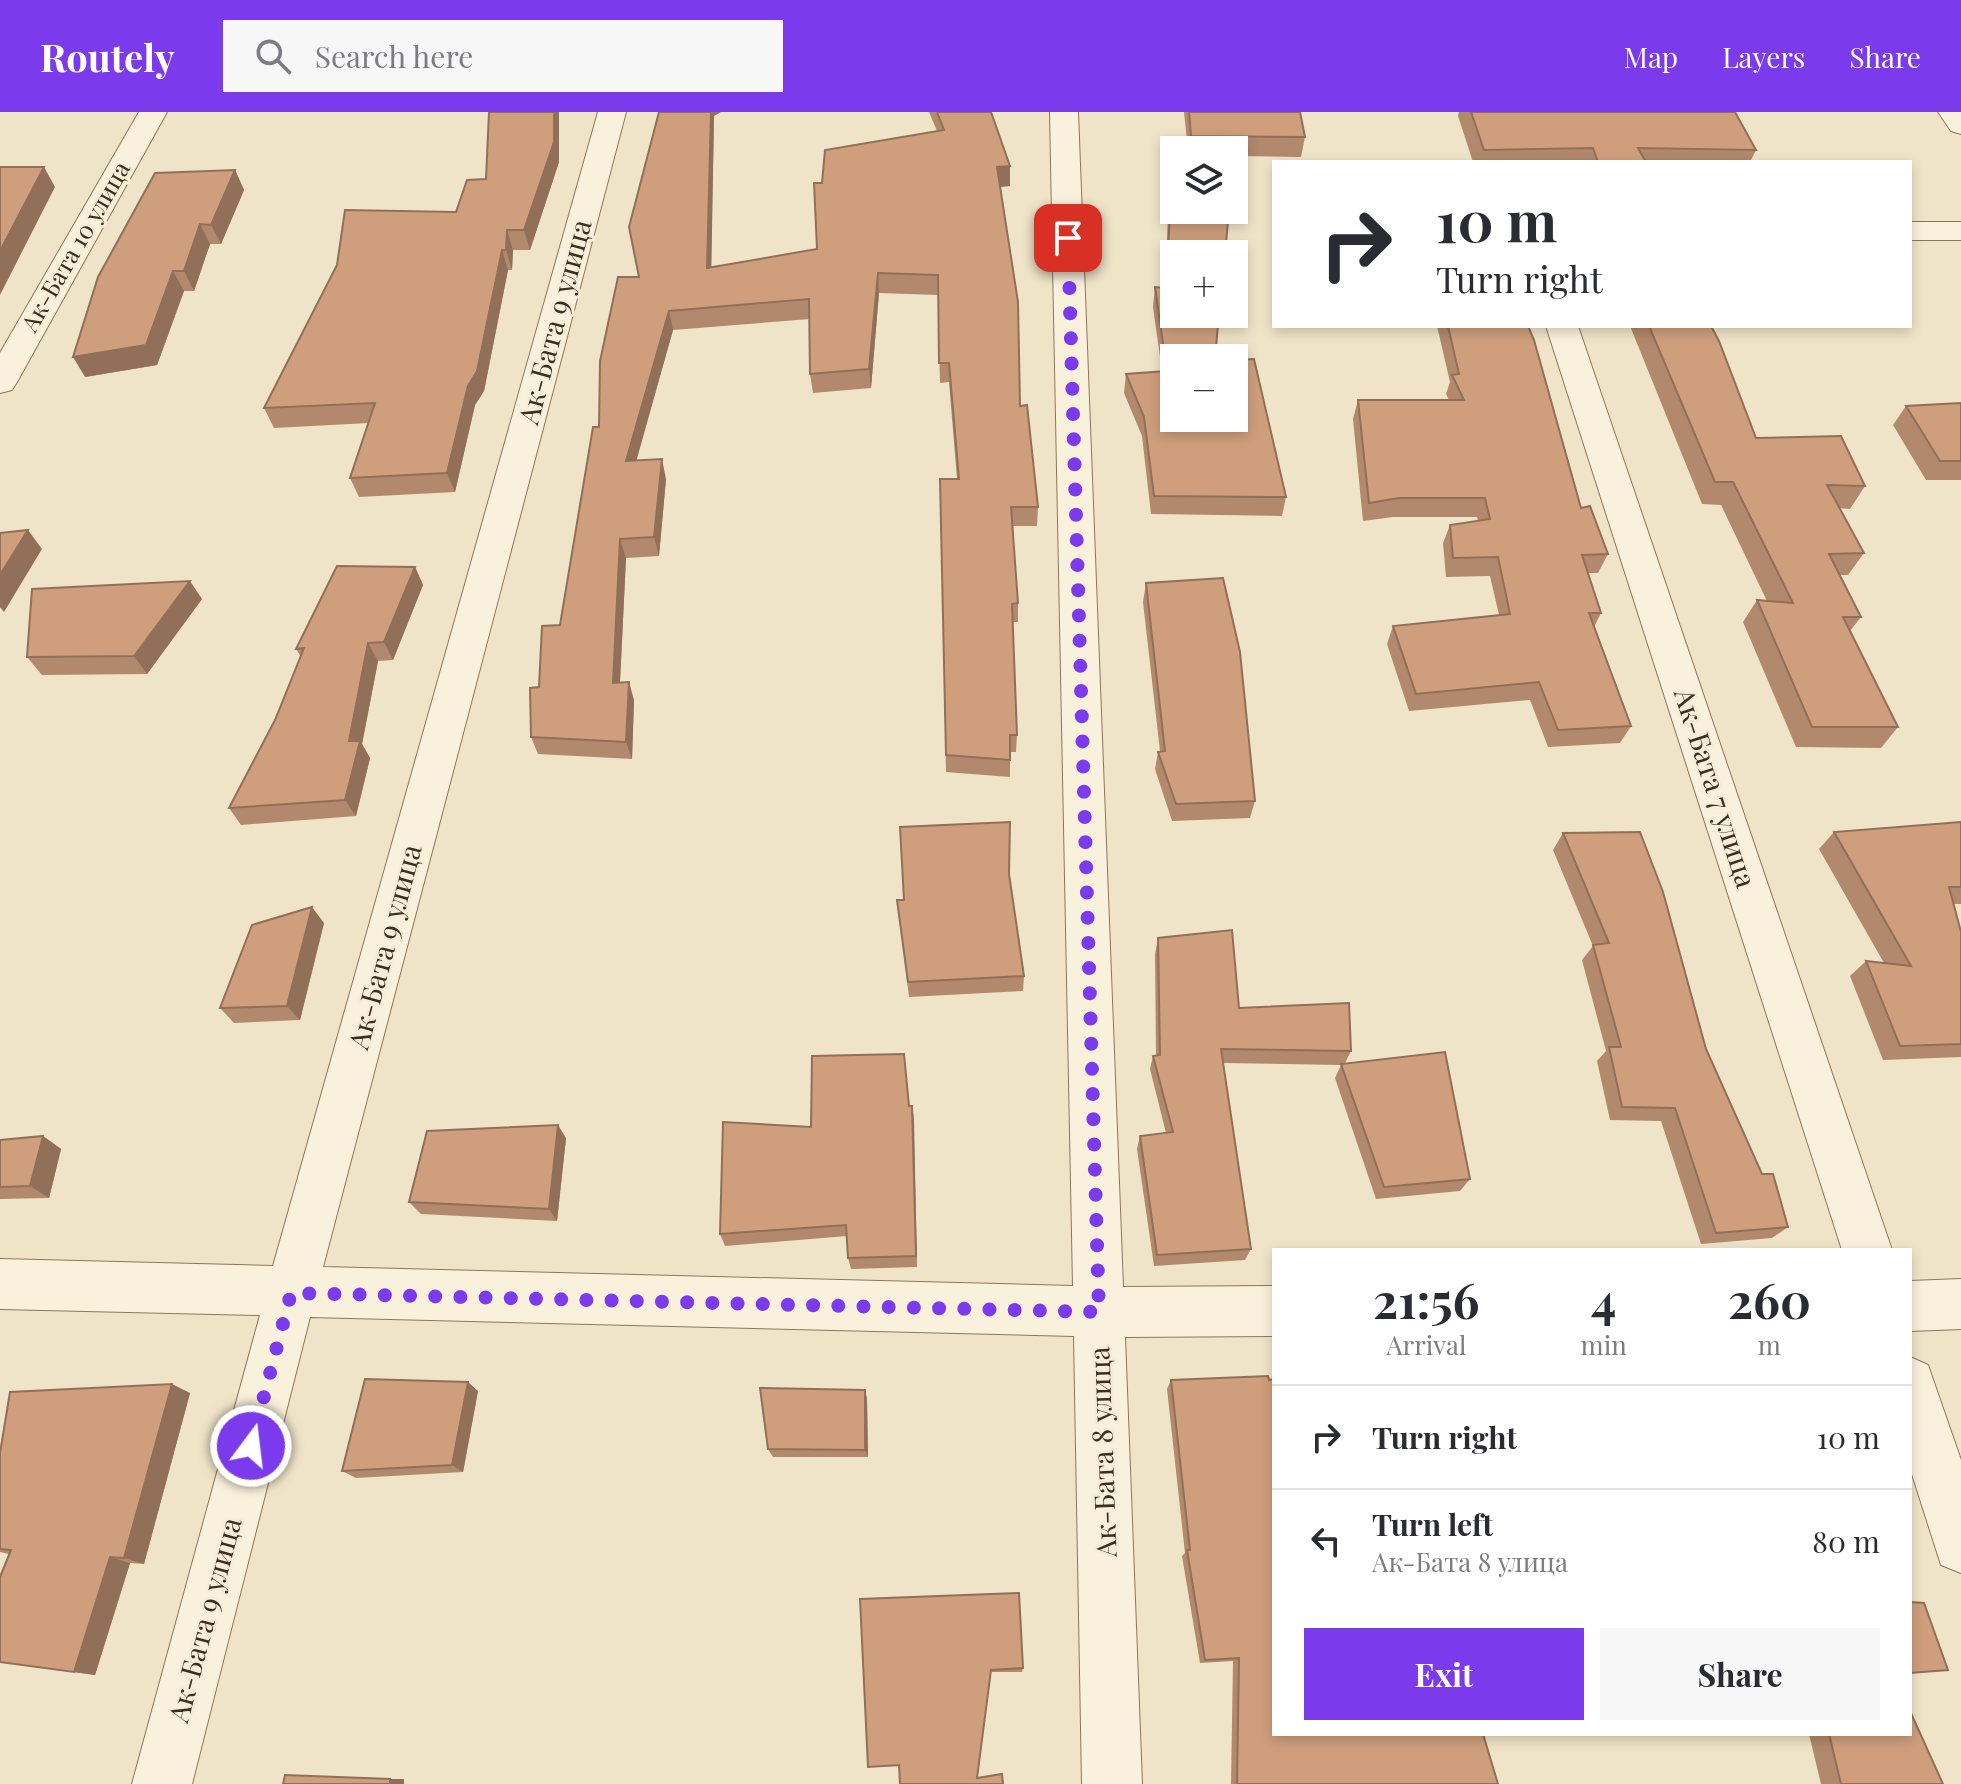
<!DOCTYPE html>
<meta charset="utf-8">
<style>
body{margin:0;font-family:"Playfair Display",serif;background:#f7f7f7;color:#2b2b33;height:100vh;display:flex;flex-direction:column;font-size:30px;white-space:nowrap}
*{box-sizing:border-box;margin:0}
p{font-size:26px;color:#7c7c81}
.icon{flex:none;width:44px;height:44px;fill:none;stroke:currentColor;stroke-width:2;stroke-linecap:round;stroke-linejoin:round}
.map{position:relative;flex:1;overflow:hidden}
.side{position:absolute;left:1272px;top:1136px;width:640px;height:488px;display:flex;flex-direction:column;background:#fff;border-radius:0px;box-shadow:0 4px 12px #0003}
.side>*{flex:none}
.top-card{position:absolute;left:1272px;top:48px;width:640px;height:168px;border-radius:0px;box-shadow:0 4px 12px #0003;background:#fff;color:#2b2b33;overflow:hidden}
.fabs{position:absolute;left:1160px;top:24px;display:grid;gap:16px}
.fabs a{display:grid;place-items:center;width:88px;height:88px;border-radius:0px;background:#fff;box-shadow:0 4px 12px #0003;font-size:40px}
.pin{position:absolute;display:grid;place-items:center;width:68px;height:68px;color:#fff;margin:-34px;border-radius:16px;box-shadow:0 4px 12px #0006}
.me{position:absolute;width:88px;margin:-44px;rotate:15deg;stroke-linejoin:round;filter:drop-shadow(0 0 6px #0008)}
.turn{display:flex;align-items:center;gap:28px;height:168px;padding:0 32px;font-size:36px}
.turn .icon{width:104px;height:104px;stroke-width:2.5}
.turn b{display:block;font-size:56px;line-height:68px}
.eta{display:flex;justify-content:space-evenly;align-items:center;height:136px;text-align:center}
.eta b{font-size:48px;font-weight:700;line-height:56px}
.action{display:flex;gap:16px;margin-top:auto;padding:16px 32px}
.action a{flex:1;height:92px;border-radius:0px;background:#7c3aed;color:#fff;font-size:32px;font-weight:700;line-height:92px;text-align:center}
.action a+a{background:#f7f7f7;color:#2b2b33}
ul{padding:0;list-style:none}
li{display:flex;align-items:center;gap:24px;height:104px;padding:0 32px;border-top:2px solid #e1e1e2}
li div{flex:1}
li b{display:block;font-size:30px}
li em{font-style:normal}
header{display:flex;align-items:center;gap:48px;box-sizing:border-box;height:112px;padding:0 40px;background:#7c3aed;color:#fff}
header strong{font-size:38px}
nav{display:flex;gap:44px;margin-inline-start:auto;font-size:28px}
.search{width:560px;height:72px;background:#f7f7f7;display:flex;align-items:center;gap:20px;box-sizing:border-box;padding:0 28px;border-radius:0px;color:#7c7c81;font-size:30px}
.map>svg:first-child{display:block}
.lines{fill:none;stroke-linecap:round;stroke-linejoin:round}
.minor-casing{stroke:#8d765c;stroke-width:2}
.minor{fill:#faf1dc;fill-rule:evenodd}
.wall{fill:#b2896c}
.shaded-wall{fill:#916f58}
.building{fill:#cf9f7d;stroke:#916f58;stroke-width:2}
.route{stroke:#7c3aed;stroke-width:14;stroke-dasharray:0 25.2}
.labels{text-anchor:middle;stroke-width:6;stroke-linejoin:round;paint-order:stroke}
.far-street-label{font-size:24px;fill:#3d2e20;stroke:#f7eed8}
.street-label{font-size:28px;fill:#3d2e20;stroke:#f7eed8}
</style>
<header>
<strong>Routely</strong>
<div class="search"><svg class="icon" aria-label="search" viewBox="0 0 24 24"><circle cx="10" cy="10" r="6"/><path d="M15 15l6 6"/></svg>Search here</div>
<nav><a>Map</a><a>Layers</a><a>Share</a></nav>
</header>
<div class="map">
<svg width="1961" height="1672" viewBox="0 0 1961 1672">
<rect width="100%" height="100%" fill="#f0e4c8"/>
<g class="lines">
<g class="minor-casing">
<g id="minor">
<path d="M139 0H167L17 270 12 278 0 281V241Z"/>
<path d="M598 0H626L323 1155 1073 1174 1050 0H1078L1123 1175 1274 1174V1224L1125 1225 1142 1672H1082L1074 1224 310 1205 192 1672H132L260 1203 0 1197V1147L273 1154Z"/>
<path d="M1938 0H1961V22L1951 19Z"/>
<rect x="1910" y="110" width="51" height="18"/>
<path d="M1546 214H1578L1892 1138H1842Z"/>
<path d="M1961 1167V1217L1910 1219V1169Z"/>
<path d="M1910 1245 1928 1253 1961 1348V1461L1941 1453 1910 1356Z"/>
</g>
</g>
<use href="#minor" class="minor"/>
</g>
<g class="wall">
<path d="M489 0H559V50L530 138H513L512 158H508L484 279 475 293 455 380 359 385 350 366 369 311 274 316 264 296 456 100 486 67Z"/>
<path d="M929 0H991L1010 74 1000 75 1020 294 1038 395 1037 414H1013L1018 491V510H1013L1017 623 1016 640H1010V665L946 660 940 367H957L949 270 940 271 938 183 879 181 871 276 813 281 810 262V207L673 218 636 348 666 367 659 444 626 446 620 571 634 588 632 647 538 642 531 625 539 575 560 513 599 315 639 165 714 4 711 155 817 137 822 71 937 19Z"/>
<path d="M1184 0H1300L1305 25 1301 45 1234 44V38H1188Z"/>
<path d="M1459 0H1735L1756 38 1750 50H1473L1458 4Z"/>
<path d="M235 58 244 78 221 132H210L194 179H184L157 253 85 265Z"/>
<path d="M1171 82 1174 246 1286 385 1282 404 1151 402 1142 324 1124 281 1126 262 1162 259 1153 195 1155 175H1165L1168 102Z"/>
<path d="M1437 214H1528L1581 396 1608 442 1598 461H1588L1601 501 1594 515 1631 614 1620 631 1548 635 1530 588 1409 599 1387 532 1393 514 1499 503 1490 464 1446 465 1443 431 1450 413 1478 409 1477 405H1393L1363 409 1353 307 1358 288H1449L1446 282 1450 270Z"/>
<path d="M1630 214H1711L1756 326 1865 374 1850 397 1839 396 1864 441 1848 463H1840L1861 505 1850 519 1898 615 1881 636 1796 635 1743 510 1757 488 1767 489 1721 393 1702 392Z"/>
<path d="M1961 291V368H1926L1893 313 1906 294Z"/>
<path d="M415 455 423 473 393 548 378 549 362 632 370 646 356 704 241 713 229 696 275 608 301 545 296 537Z"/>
<path d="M1146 471 1255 689 1250 706 1172 709 1155 657 1158 640 1160 639 1143 490Z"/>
<path d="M202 487 147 562 42 563 27 545Z"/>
<path d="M1961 710V792H1954L1961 820V945L1883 948 1850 864 1866 849 1884 851 1819 737 1834 720Z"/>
<path d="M1563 721 1706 937 1762 1062 1788 1115 1772 1126 1701 1132 1661 1009 1610 1008 1597 949 1606 939 1582 848 1593 834 1553 738Z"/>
<path d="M1009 762 1024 864 1023 879 909 885 899 804Z"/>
<path d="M324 811 300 908 234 911 220 896Z"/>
<path d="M1158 826 1239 896 1351 939 1345 951 1470 1067 1460 1079 1376 1087 1335 966 1341 953 1223 951 1251 1137 1245 1148 1154 1154 1137 1037 1140 1024 1166 1021 1150 957 1153 944 1156 943 1155 842Z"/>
<path d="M912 994 917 1155 851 1157 848 1146 847 1124 725 1134 720 1122 811 1015Z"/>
<path d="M43 1024 61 1037 49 1086 0 1087V1028Z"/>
<path d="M566 1026 557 1109 421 1102 409 1090Z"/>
<path d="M1171 1268 1274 1622 1498 1672H1231L1233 1549 1200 1551 1182 1444 1185 1441 1167 1277Z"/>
<path d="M865 1278 867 1287 868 1345H773L768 1337Z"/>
<path d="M478 1279 463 1360 356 1366 342 1359Z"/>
<path d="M190 1281 144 1452 130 1451 95 1563 0 1550 9 1442 0 1440V1341Z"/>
<path d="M860 1487 1023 1556 1022 1560H990L977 1666 1003 1672 899 1654 868 1655Z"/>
<path d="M1809 1622H1910L1943 1672H1821Z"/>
</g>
<g class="shaded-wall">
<path d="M554 0H559V50L530 138 524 118Z"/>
<path d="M711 0H721L714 4 711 175 707 156Z"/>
<path d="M1010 54V74L997 75V55Z"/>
<path d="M44 55 55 75 0 183V139Z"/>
<path d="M235 58 244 78 221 132 211 113Z"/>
<path d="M200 112 210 132 194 179 184 159Z"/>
<path d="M507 118 513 138 512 158 506 138Z"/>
<path d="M502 138 508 158 484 279 475 293 455 380 447 361Z"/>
<path d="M173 159 184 179 157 253 85 265 73 245Z"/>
<path d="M878 161 879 181 871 276 869 257Z"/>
<path d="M669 199 673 218 631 368 626 349Z"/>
<path d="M662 347 666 367 659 444 654 425Z"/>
<path d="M28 418 42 437 4 500 0 495V463Z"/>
<path d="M620 427 626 446 619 589 613 571Z"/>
<path d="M415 455 423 473 393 548 384 530Z"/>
<path d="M190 469 202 487 147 562 134 544Z"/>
<path d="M368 531 378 549 362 632 370 646 356 704 345 688 349 629Z"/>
<path d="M629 570 634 588 632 647 626 630Z"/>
<path d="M312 795 324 811 300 908 287 894Z"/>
<path d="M912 994 914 1007 917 1155 916 1144Z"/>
<path d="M558 1013 566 1026 557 1109 549 1097Z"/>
<path d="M43 1024 61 1037 49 1086 30 1074Z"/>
<path d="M468 1270 478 1279 463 1360 452 1353Z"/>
<path d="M172 1272 190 1281 144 1452 124 1446Z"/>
<path d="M865 1278 867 1287 868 1345 865 1338Z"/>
<path d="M110 1445 130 1451 95 1563 74 1560Z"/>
<rect x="390" y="1667" width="14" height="5"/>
</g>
<g class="building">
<path d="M489 0H554V30L524 118H507L506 138H502L477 259 468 274 447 361 350 366 375 291 264 296 337 153 345 98 456 100 467 68 486 67Z"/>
<path d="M659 0H711L707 156 817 137 814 71H822L825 38 944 18 937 0H991L1010 54 997 55 1018 190 1020 294 1027 293 1038 395H1011L1018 491 1012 492 1017 623H1010V648L946 643 940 367H959L949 251H939L938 163 878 161 869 257 810 262 809 187 669 199 626 349 662 347 654 425 620 427 613 571 629 570 626 630 531 625 530 576 539 575 542 514 560 513 593 315H599L600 249 618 165H639L629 115Z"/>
<path d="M1189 0H1300L1305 25 1191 24Z"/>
<path d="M1471 0H1735L1756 38 1638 36 1646 50H1598L1593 36 1484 38Z"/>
<path d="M0 55H44L0 139Z"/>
<path d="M235 58 211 113 200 112 184 159H173L146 233 73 245 98 165 155 61Z"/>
<path d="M1171 82H1174V98H1229L1225 142H1174V202H1219L1215 246H1174V306H1234V248L1254 247 1286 385 1154 384 1144 305 1126 262 1167 259 1155 175 1166 176Z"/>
<path d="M1448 214H1528L1534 228 1581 396 1590 394 1608 442 1582 443 1601 501H1589L1631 614 1558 618 1539 570 1416 582 1393 514 1510 502 1498 445 1453 446 1450 413 1490 407 1485 386H1399L1369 391 1358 288H1464L1452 263 1459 262Z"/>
<path d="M1649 214H1711L1719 229 1756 326 1841 324 1865 374 1827 373 1864 441 1829 442 1861 505H1843L1898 615H1812L1757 488 1793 491 1733 370H1715Z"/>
<path d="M1961 291V349H1940L1906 294Z"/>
<path d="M28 418 0 463V421Z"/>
<path d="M337 454 415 455 384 530 368 531 349 629H360L345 688 229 696 275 608 304 536 296 537Z"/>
<path d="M1223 466 1240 540 1255 689 1176 692 1158 640 1165 639 1146 471Z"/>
<path d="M190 469 134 544 27 545 32 477Z"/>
<path d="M1010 710 1009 762 1024 864 908 870 897 788H904L900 715Z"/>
<path d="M1961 710V775H1949L1961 820V932L1900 934 1866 849 1911 854 1834 720Z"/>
<path d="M1640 720 1663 780 1706 937 1762 1062H1773L1788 1115 1716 1121 1675 996 1622 995 1609 935H1621L1593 833 1609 831 1563 721Z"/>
<path d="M312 795 287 894 220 896 252 813Z"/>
<path d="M1232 818 1239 896 1349 891 1351 939 1221 937 1251 1137 1157 1143 1140 1024 1173 1020 1153 944 1160 943 1158 826Z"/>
<path d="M1445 940 1470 1067 1384 1075 1341 952Z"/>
<path d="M904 942 909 994H912L916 1144 848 1146 846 1113 720 1122 723 1010 811 1015 812 944Z"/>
<path d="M558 1013 549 1097 409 1090 427 1019Z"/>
<path d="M43 1024 30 1074 0 1075V1028Z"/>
<path d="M1268 1264 1269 1268 1274 1267V1622H1483L1498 1672H1237L1239 1546 1205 1548 1187 1438H1190L1171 1268Z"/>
<path d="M365 1267 468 1270 452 1353 342 1359Z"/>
<path d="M172 1272 124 1446 110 1445 74 1560 0 1550V1465L11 1438 0 1437V1341L10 1280Z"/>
<path d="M760 1276 865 1278V1338L768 1337Z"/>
<path d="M1019 1481 1023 1556 991 1558 977 1666 1002 1662 1003 1672H900L899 1653 868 1655 860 1487Z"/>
<path d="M1910 1490 1924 1491 1948 1558 1910 1561Z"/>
<path d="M1910 1599 1943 1672H1841L1829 1622H1910Z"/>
<path d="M285 1663 390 1667V1672H283Z"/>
</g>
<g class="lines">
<path class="route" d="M251 1334 291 1181 1099 1200 1068 126"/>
</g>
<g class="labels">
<g class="far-street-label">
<text transform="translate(76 135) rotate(-60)" y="8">Ак-Бата 10 улица</text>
</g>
<g class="street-label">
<text transform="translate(555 210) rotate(-75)" y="10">Ак-Бата 9 улица</text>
<text transform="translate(1715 676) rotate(72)" y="10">Ак-Бата 7 улица</text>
<text transform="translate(385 835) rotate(-75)" y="10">Ак-Бата 9 улица</text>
<text transform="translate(1103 1340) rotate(-92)" y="10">Ак-Бата 8 улица</text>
<text transform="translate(205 1508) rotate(-75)" y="10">Ак-Бата 9 улица</text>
</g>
</g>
</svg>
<div class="fabs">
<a><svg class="icon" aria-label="layers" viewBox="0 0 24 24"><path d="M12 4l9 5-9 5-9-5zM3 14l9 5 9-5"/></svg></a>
<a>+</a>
<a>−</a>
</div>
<div class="pin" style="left:1068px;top:126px;background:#d93025"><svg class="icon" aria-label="arrive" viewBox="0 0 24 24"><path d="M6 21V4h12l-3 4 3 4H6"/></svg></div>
<svg class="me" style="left:251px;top:1334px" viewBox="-20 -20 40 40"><circle r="17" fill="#7c3aed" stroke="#fff" stroke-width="3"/><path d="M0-11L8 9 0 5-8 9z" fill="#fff"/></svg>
<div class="top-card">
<div class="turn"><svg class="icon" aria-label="right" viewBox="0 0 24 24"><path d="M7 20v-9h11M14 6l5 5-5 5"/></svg><div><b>10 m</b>Turn right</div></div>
</div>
<section class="side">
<div class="eta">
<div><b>21:56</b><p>Arrival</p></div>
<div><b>4</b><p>min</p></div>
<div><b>260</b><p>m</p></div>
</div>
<ul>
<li><svg class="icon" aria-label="right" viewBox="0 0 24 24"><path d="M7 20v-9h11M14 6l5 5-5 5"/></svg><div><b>Turn right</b></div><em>10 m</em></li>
<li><svg class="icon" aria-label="left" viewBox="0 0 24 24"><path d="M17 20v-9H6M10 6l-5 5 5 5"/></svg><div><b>Turn left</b><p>Ак-Бата 8 улица</p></div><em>80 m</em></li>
</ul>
<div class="action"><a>Exit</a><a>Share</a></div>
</section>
</div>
